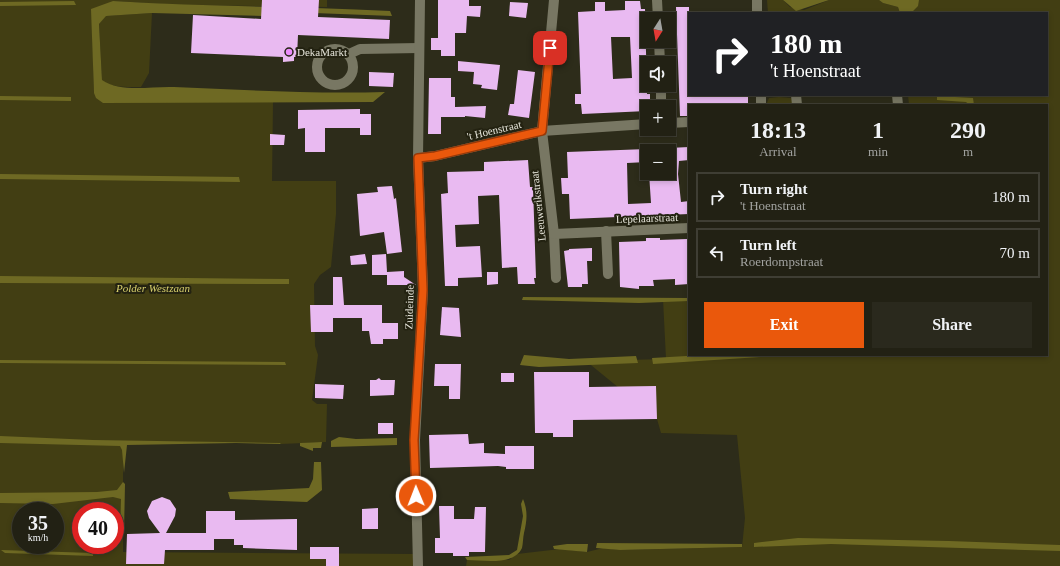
<!DOCTYPE html>
<meta charset="utf-8">
<style>
body{margin:0;font-family:"Times New Roman",serif;background:#2a291d;color:#f1f3f6;height:100vh;display:flex;flex-direction:column;font-size:15px;white-space:nowrap}
*{box-sizing:border-box;margin:0}
p{font-size:13px;color:#a2a3a0}
.icon{flex:none;width:22px;height:22px;fill:none;stroke:currentColor;stroke-width:2;stroke-linecap:round;stroke-linejoin:round}
.map{position:relative;flex:1;overflow:hidden}
.details{position:absolute;left:688px;top:104px;width:360px;height:252px;display:flex;flex-direction:column;background:#222114;border-radius:0px;box-shadow:0 2px 6px #0003,0 0 0 1px #3f3e34}
.details>*{flex:none}
.banner{position:absolute;left:688px;top:12px;width:360px;height:84px;border-radius:0px;box-shadow:0 2px 6px #0003,0 0 0 1px #3f3e34;background:#202124;color:#fff;overflow:hidden}
.needle{width:26px;rotate:191deg}
.buttons{position:absolute;left:640px;top:12px;display:grid;gap:8px}
.buttons a{display:grid;place-items:center;width:36px;height:36px;border-radius:0px;background:#222114;box-shadow:0 2px 6px #0003,0 0 0 1px #3f3e34;font-size:20px}
.speed{position:absolute;left:12px;top:502px;display:flex;gap:8px;font-size:20px;font-weight:700;text-align:center}
.speed>*{display:grid;place-content:center;width:52px;height:52px;border-radius:50%;background:#222114;box-shadow:0 2px 6px #0003,0 0 0 1px #3f3e34;line-height:1}
.speed small{font-size:10px;font-weight:400}
.speed .limit{border:6px solid #d22;background:#fff;color:#111}
.pin{position:absolute;display:grid;place-items:center;width:34px;height:34px;color:#fff;margin:-17px;border-radius:8px;box-shadow:0 2px 6px #0006}
.me{position:absolute;width:44px;margin:-22px;rotate:359deg;stroke-linejoin:round;filter:drop-shadow(0 0 3px #0008)}
.turn{display:flex;align-items:center;gap:14px;height:84px;padding:0 16px;font-size:18px}
.turn .icon{width:52px;height:52px;stroke-width:2.5}
.turn b{display:block;font-size:28px;line-height:34px}
.eta{display:flex;justify-content:space-evenly;align-items:center;height:68px;text-align:center}
.eta b{font-size:24px;font-weight:600;line-height:28px}
.button{display:flex;gap:8px;margin-top:auto;padding:8px 16px}
.button a{flex:1;height:46px;border-radius:0px;background:#ea580c;color:#fff;font-size:16px;font-weight:600;line-height:46px;text-align:center}
.button a+a{background:#2a291d;color:#f1f3f6}
ul{padding:0;list-style:none}
li{display:flex;align-items:center;gap:12px;height:50px;margin:0 8px 6px;padding:0 8px;border:2px solid #3f3e34;border-radius:0px}
li div{flex:1}
li b{display:block;font-size:15px}
li em{font-style:normal}
.map>svg:first-child{display:block}
.green{fill:#423e13;fill-rule:evenodd}
.water{fill:#6e6923}
.building{fill:#e9baf1;fill-rule:evenodd}
.lines{fill:none;stroke-linecap:round;stroke-linejoin:round}
.minor{stroke:#787763;stroke-width:10}
.route-casing{stroke:#983908;stroke-width:10}
.route{stroke:#ea580c;stroke-width:7}
.poi-dot{fill:#eb8dfc;stroke:#232211;stroke-width:1.5}
.labels{text-anchor:middle;stroke-width:4;stroke-linejoin:round;paint-order:stroke}
.poi-label{font-size:11px;fill:#e5e4d9;stroke:#232211;text-anchor:start}
.street-label{font-size:11px;fill:#e5e4d9;stroke:#232211}
.park-label{font-size:11px;font-style:italic;fill:#d6ce6c;stroke:#232211}
</style>
<div class="map">
<svg width="1060" height="566" viewBox="0 0 1060 566">
<rect width="100%" height="100%" fill="#2d2c1a"/>
<g class="green">
<path d="M0 0H327V7L181 5 113 1 92 17 94 93 273 102 272 181H336V214L331 267 320 275 314 284 315 346 318 355 312 400 317 404H327L326 442 281 444 280 443 123 441V552L415 554V566H0ZM21 511H55V545H21ZM81 511H115V545H81Z"/>
<path d="M767 0H783L790 7 804 10 829 0H879L883 3 898 7 900 13H768Z"/>
<path d="M919 0H1060V566H466L467 560H509L517 554 560 549 587 552 603 548 620 550 742 547 745 518 737 435 661 433 657 419 586 361 666 359 663 299 689 298V355H1047V105H909L908 95H1047V13H911Z"/>
<path d="M152 13 149 73 141 87C127 87 114 88 102 81L99 24 105 16Z"/>
<path d="M779 97 792 98 794 105H766L769 98Z"/>
</g>
<g class="water">
<path d="M783 0H829L796 11Z"/>
<path d="M879 0H919L918 6 911 13H900L898 7 883 3Z"/>
<path d="M74 1 76 5 0 6V2Z"/>
<path d="M113 1C205 7 297 6 390 11L392 16 314 13 298 17 152 13 106 16 99 24 102 80C121 93 151 86 174 87 244 90 314 94 385 92L373 102 103 103 96 98 94 93 91 9Z"/>
<path d="M0 96 71 97V101L0 100Z"/>
<path d="M937 96 973 98 974 105H970L966 102 937 100Z"/>
<path d="M0 174 239 177 240 182 0 179Z"/>
<path d="M0 276 289 279V284L0 283Z"/>
<path d="M523 297 689 298V301L639 303 522 300Z"/>
<path d="M524 355 569 359 636 356 638 363 539 367 520 365Z"/>
<path d="M704 355H792L653 364 652 358Z"/>
<path d="M0 360 285 362 286 365 0 363Z"/>
<path d="M0 436 93 440 280 443 281 444 236 443 127 445 124 473 122 450 120 446 0 443Z"/>
<path d="M339 437 356 439 397 438V445L331 447V441Z"/>
<path d="M322 442 321 448H313V451L300 446V443Z"/>
<path d="M314 462H321L322 490 307 502 230 499 228 492 309 488 313 479Z"/>
<path d="M123 482 125 484 124 533 120 534 121 499 113 497 53 504 0 503V493L97 492 117 490Z"/>
<path d="M523 499C528 511 527 520 524 533 523 537 523 544 522 548 514 566 483 560 467 560L465 557 509 555 517 550 523 516 521 504Z"/>
<path d="M798 538 949 541 1060 545V551L831 544 754 547V543Z"/>
<path d="M597 543 742 544V547L620 550 596 548Z"/>
<path d="M567 544H588L587 552 554 549 553 546Z"/>
<path d="M1 550 93 553V556L5 553Z"/>
</g>
<g class="building">
<path d="M262 0H319L318 17 390 20 389 39 298 35 297 57H294V61L283 62V57L191 53 193 15 261 19Z"/>
<path d="M438 0H469V6H481L480 17 467 16 466 33H455V56H441V50H431V38H438Z"/>
<path d="M625 1H640L641 9H645L647 94H650V107H647V111L582 114 581 104H575V94H581L578 12 595 11V2H605V11L625 10ZM611 37H630L632 78 613 79Z"/>
<path d="M510 2 528 3 526 18 509 16Z"/>
<path d="M676 7H689V95H748V105H689V116H680Z"/>
<path d="M458 61 500 65 497 90 481 88 482 85 473 84 474 72 458 71Z"/>
<path d="M518 70 535 72 529 118 508 115 510 104H514Z"/>
<path d="M369 72 394 73 393 87 369 86Z"/>
<path d="M429 78H451V97H455V107L486 106 485 118 465 116V117H441V134H428Z"/>
<path d="M360 109V114H371V135H360V128H325V152H305V128L298 129V110Z"/>
<path d="M270 134 285 135 284 145H270Z"/>
<path d="M689 147V160L679 161 678 174 681 202 689 201V214L570 219 569 194H562L561 178H568L567 152 647 149V162L627 163 628 204 651 203 649 173H669V148Z"/>
<path d="M528 160 530 187H533L536 278H534L535 284H518L517 267 502 268 499 195 478 196 479 224 455 225 456 247 480 246 482 277 458 278V286H445L441 194 448 193 447 172 484 171V162Z"/>
<path d="M392 186 394 199 396 198 402 252 387 254 384 232 360 236 357 194 378 192 377 187Z"/>
<path d="M646 238H660V240L687 239 689 284 675 285V279L653 280 654 286H639V289L620 287 619 242 646 241Z"/>
<path d="M592 248V261H587L588 284H582V287H568L564 251 569 250V249Z"/>
<path d="M365 254 367 264 351 265 350 256Z"/>
<path d="M386 254 387 272 404 271V277L416 285H387V275H372V255Z"/>
<path d="M487 272H498V284L487 285Z"/>
<path d="M333 277H342L344 305H382V323H398V339H383V344H371L369 331H362V318H333V332H311L310 305H333Z"/>
<path d="M442 307 459 308 461 337 440 335Z"/>
<path d="M435 364H461L460 399H449V386H434Z"/>
<path d="M534 372H589V387L656 386 657 419 573 420V437H553V433H535Z"/>
<rect x="501" y="373" width="13" height="9"/>
<path d="M379 378 381 380H395L394 395 370 396V380H376Z"/>
<path d="M315 384 344 385 343 399 315 398Z"/>
<rect x="378" y="423" width="15" height="11"/>
<path d="M468 434 469 444 484 443V453L505 454V446H534V469H506V467L498 466 430 468 429 435Z"/>
<path d="M162 497 170 500 176 509 175 516 166 533H206V511H235V520L297 519V550L243 548V545H234V539H214V550H165L164 564H126L127 534 160 533 149 518 147 511 152 501Z"/>
<path d="M439 506H454V519H474L475 507H486L485 552H469V556H453V553H435V538H440Z"/>
<path d="M378 508V529H362V509Z"/>
<path d="M310 547H339V566H326V559H310Z"/>
</g>
<g class="lines">
<g class="minor">
<path d="M554 0 542 131 554 234 556 278"/>
<path d="M657 0 658 19"/>
<path d="M757 0V13"/>
<path d="M659 41 660 63"/>
<circle cx="335" cy="67" r="18"/>
<path d="M349 54 360 49 419 48"/>
<path d="M661 85V107"/>
<path d="M761 95V105"/>
<path d="M796 95 797 105"/>
<path d="M897 95 898 105"/>
<path d="M669 123 689 122"/>
<path d="M418 158 435 156 542 131 647 124"/>
<path d="M606 231 608 274"/>
<path d="M554 234 689 228"/>
<path d="M418 566 415 440 423 290 418 158 420 0"/>
</g>
</g>
<g class="lines">
<g class="route-casing">
<path id="route" d="M416 496 414 440 423 290 418 158 435 156 542 131 550 48"/>
</g>
<use href="#route" class="route"/>
</g>
<circle class="poi-dot" cx="289" cy="52" r="4"/>
<g class="labels">
<g class="poi-label">
<text x="297" y="56">DekaMarkt</text>
</g>
<g class="street-label">
<text transform="translate(494 130) rotate(-13)" y="4">'t Hoenstraat</text>
<text transform="translate(538 206) rotate(-96)" y="4">Leeuwerikstraat</text>
<text transform="translate(647 218) rotate(-2)" y="4">Lepelaarstraat</text>
<text transform="translate(409 307) rotate(-88)" y="4">Zuideinde</text>
</g>
<g class="park-label">
<text x="153" y="292">Polder Westzaan</text>
</g>
</g>
</svg>
<div class="buttons">
<a><svg class="needle" viewBox="-14 -14 28 28"><path d="M0-13l5 13h-10z" fill="#e53935"/><path d="M0 13l5-13h-10z" fill="#a2a3a0"/></svg></a>
<a><svg class="icon" aria-label="sound" viewBox="0 0 24 24"><path d="M4 9h4l5-4v14l-5-4H4zM17 9q2 3 0 6"/></svg></a>
<a>+</a>
<a>−</a>
</div>
<div class="speed"><div>35<small>km/h</small></div><div class="limit">40</div></div>
<div class="pin" style="left:550px;top:48px;background:#d93025"><svg class="icon" aria-label="arrive" viewBox="0 0 24 24"><path d="M6 21V4h12l-3 4 3 4H6"/></svg></div>
<svg class="me" style="left:416px;top:496px" viewBox="-20 -20 40 40"><circle r="17" fill="#ea580c" stroke="#fff" stroke-width="3"/><path d="M0-11L8 9 0 5-8 9z" fill="#fff"/></svg>
<div class="banner">
<div class="turn"><svg class="icon" aria-label="right" viewBox="0 0 24 24"><path d="M7 20v-9h11M14 6l5 5-5 5"/></svg><div><b>180 m</b>'t Hoenstraat</div></div>
</div>
<section class="details">
<div class="eta">
<div><b>18:13</b><p>Arrival</p></div>
<div><b>1</b><p>min</p></div>
<div><b>290</b><p>m</p></div>
</div>
<ul>
<li><svg class="icon" aria-label="right" viewBox="0 0 24 24"><path d="M7 20v-9h11M14 6l5 5-5 5"/></svg><div><b>Turn right</b><p>'t Hoenstraat</p></div><em>180 m</em></li>
<li><svg class="icon" aria-label="left" viewBox="0 0 24 24"><path d="M17 20v-9H6M10 6l-5 5 5 5"/></svg><div><b>Turn left</b><p>Roerdompstraat</p></div><em>70 m</em></li>
</ul>
<div class="button"><a>Exit</a><a>Share</a></div>
</section>
</div>
